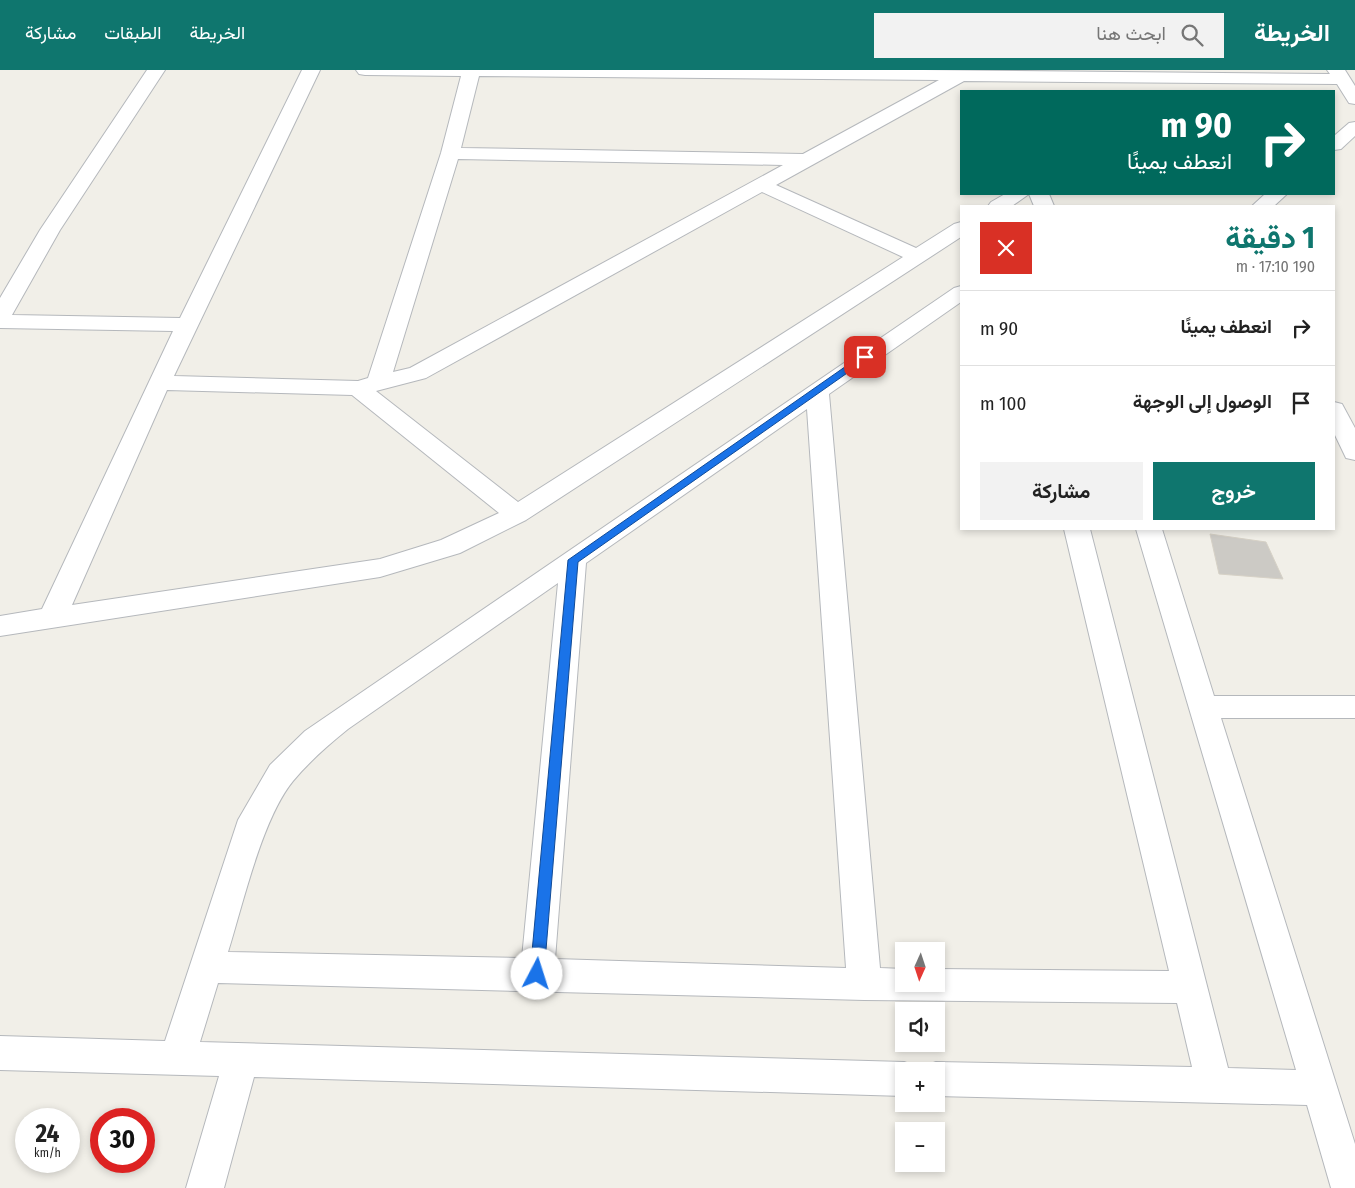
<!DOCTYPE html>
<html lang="ar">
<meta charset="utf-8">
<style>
body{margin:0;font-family:"Fira Sans Condensed",Vazirmatn,sans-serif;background:#f2f2f2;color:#222;direction:rtl;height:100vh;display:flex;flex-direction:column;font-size:19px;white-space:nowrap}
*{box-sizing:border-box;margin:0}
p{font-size:16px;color:#767676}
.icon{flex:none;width:28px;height:28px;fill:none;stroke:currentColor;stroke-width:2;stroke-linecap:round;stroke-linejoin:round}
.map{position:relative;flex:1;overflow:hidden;direction:ltr}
.details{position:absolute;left:960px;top:135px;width:375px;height:325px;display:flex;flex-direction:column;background:#fff;border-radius:0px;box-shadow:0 2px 8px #0003;direction:rtl}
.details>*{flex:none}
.hud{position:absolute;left:960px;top:20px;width:375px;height:105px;border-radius:0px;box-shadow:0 2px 8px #0003;direction:rtl;background:#00695c;color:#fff;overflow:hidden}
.needle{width:32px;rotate:183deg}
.buttons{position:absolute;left:895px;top:872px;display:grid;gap:10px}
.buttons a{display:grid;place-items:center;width:50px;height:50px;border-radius:0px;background:#fff;box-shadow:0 2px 8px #0003;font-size:25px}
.speed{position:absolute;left:15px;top:1038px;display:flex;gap:10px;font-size:25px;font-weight:700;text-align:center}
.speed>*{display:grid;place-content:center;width:65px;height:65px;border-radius:50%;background:#fff;box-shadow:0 2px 8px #0003;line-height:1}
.speed small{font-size:12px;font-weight:400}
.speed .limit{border:8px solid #d22;background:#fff;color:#111}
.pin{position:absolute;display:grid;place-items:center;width:42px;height:42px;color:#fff;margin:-21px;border-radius:10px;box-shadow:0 2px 8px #0006}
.me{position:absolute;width:55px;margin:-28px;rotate:5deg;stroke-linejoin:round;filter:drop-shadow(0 0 4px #0008)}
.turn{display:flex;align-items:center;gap:18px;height:105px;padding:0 20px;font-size:22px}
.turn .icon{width:65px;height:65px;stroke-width:2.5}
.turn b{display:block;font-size:35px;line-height:42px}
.round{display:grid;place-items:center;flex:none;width:52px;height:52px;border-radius:0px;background:#f2f2f2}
.overview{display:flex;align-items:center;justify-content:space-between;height:85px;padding:0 20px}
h1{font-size:30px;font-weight:700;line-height:38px;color:#0f766e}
.action{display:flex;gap:10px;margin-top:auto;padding:10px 20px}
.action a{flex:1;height:58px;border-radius:0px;background:#0f766e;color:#fff;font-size:20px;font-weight:700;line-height:58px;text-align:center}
.action a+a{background:#f2f2f2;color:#222}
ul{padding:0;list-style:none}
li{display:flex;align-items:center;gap:15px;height:75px;padding:0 20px;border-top:1px solid #e0e0e0}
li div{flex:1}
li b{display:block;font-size:19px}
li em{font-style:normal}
header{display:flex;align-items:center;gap:30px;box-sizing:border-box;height:70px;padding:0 25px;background:#0f766e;color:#fff}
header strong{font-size:24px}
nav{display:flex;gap:28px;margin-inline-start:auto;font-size:18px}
.search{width:350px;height:45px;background:#f2f2f2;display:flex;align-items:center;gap:12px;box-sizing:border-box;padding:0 18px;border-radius:0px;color:#767676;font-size:19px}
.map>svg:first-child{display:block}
.building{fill:#cccac5;stroke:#d6d1c6}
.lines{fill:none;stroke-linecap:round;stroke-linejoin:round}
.minor-casing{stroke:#b5b8bc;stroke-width:2}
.minor{fill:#fff;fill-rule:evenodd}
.route{fill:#1a73e8;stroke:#114b97}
</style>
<header>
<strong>الخريطة</strong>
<div class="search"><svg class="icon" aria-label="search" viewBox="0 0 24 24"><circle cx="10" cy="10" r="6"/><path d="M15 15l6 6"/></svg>ابحث هنا</div>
<nav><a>الخريطة</a><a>الطبقات</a><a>مشاركة</a></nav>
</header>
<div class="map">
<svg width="1355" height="1118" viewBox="0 0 1355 1118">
<rect width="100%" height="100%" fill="#f1efe8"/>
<path class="building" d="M1210 464 1266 472 1283 509 1219 504Z"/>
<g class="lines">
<g class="minor-casing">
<g id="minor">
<path d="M147 0H165L60 160 12 245 180 248 302 0H320L174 306 358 311 368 308 441 83 461 6 365 5 359 4 356 0H923L1330 4 1327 0H1345L1355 16V34L1349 33 1337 14 964 11 776 115 916 178 954 154 961 152V167L526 450 460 483 380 507 0 566V546L42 539 173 261 0 258V228L40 160ZM479 6 939 10 803 84 461 78ZM458 89 783 95 410 298 393 302ZM762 122 903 187 518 432 376 321 426 308ZM167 320 352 325 499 443 441 470 380 489 72 535Z"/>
<path d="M1355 52V66L1341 79 1334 80V66L1349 53Z"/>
<path d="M1005 124H1029L1012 136H988L991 132Z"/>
<path d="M1029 124H1049L1054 136H1034Z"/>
<path d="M1265 124H1287L1274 136H1252Z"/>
<path d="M961 216V232L829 324 880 898 904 899V914H936V899L1169 901 1064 459H1090L1228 998 1296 1000 1136 459H1162L1214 626H1355V648H1221L1355 1074V1118H1331L1307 1035 936 1026V1001H921L923 997 936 992 1192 997 1177 933 864 930 218 913 200 972 904 992 917 997 919 1001H904V1026L254 1007 224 1118H186L219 1006 0 1000V966L165 971 238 750 270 695 305 661 954 218ZM807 339 846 898 555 889 586 493ZM558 513 522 888 228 882C243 834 262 749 293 711 309 692 328 675 348 659Z"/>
<path d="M1334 332 1342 334 1355 358V390L1346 388 1334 363Z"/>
</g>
</g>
<use href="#minor" class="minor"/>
</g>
<path class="route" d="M862 285 870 287 578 492 544 904 542 908 537 910 532 908 530 904 568 490Z"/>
</svg>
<div class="buttons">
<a><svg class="needle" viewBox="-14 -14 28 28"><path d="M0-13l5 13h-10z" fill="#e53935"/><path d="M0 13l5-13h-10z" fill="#767676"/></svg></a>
<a><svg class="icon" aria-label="sound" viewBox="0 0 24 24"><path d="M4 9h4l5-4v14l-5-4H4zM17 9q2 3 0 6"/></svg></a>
<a>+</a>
<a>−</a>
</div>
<div class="speed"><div>24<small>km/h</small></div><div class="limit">30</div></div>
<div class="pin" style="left:865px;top:287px;background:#d93025"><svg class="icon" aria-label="arrive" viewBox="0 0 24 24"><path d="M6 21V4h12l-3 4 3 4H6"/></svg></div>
<svg class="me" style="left:537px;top:904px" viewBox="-20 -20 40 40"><circle r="19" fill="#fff"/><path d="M0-13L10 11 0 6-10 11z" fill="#1a73e8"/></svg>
<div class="hud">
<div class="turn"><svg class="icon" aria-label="right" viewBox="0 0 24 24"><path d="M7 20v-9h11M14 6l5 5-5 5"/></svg><div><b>90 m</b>انعطف يمينًا</div></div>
</div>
<section class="details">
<div class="overview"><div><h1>1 دقيقة</h1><p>190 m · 17:10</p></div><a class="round" style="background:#d93025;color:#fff"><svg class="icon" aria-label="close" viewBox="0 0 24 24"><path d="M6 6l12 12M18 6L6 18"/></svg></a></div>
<ul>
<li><svg class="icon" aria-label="right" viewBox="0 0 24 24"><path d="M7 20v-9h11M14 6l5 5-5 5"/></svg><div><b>انعطف يمينًا</b></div><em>90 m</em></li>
<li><svg class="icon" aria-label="arrive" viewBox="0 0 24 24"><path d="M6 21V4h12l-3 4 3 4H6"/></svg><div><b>الوصول إلى الوجهة</b></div><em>100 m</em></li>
</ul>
<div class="action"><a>خروج</a><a>مشاركة</a></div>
</section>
</div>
